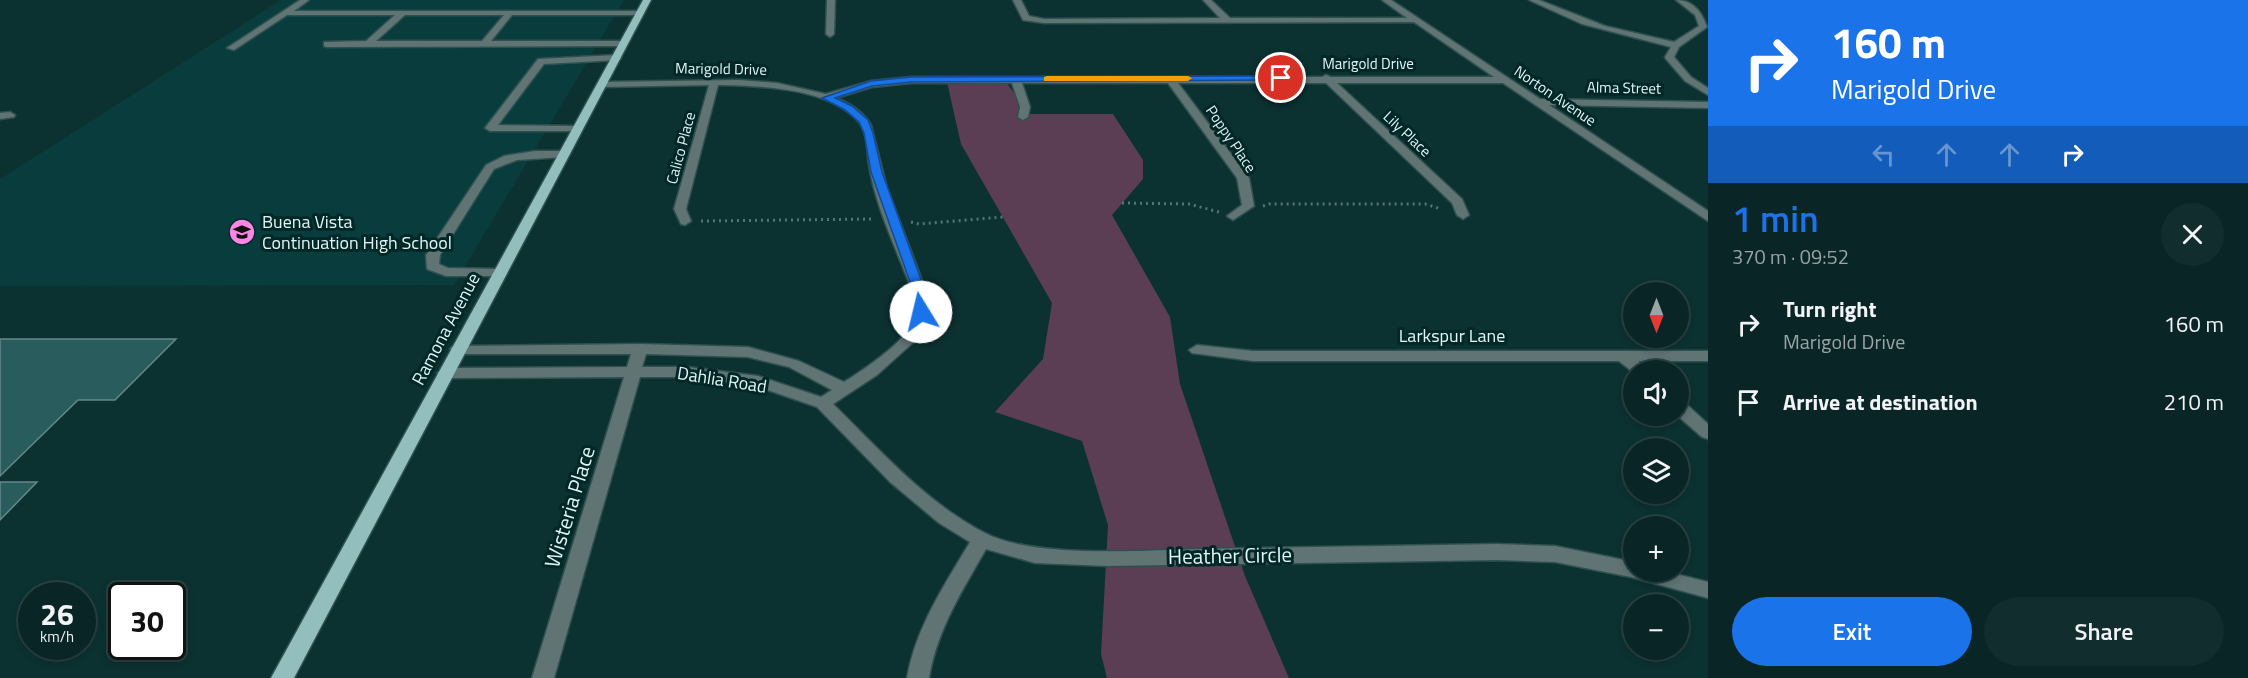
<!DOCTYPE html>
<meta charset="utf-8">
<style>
body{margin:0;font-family:"Titillium Web",sans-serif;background:#122d2d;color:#f1f3f6;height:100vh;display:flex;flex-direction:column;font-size:22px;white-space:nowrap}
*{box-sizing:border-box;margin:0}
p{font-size:20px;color:#99a5a7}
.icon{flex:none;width:33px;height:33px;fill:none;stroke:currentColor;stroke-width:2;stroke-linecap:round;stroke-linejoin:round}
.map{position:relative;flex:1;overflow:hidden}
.sheet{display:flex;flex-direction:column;background:#092525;width:540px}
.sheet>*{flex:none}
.banner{background:#1a73e8;color:#fff;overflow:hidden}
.needle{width:39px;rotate:180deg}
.fabs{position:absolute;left:1623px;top:282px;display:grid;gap:12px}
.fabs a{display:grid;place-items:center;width:66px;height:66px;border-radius:50%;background:#092525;box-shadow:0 3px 9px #0003,0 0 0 2px #294242;font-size:30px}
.speed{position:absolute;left:18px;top:582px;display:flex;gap:12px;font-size:30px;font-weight:700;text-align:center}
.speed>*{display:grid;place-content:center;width:78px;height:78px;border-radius:50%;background:#092525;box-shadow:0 3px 9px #0003,0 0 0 2px #294242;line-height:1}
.speed small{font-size:15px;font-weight:400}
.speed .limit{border:3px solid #111;border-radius:9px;background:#fff;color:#111}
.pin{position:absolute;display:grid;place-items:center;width:51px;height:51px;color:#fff;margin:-26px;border:3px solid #fff;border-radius:50%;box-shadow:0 2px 6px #0007}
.me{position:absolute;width:66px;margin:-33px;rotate:351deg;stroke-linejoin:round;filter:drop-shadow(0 0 4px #0008)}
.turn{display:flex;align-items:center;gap:21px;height:126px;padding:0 24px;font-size:27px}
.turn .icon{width:78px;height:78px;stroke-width:2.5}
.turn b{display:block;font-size:42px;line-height:51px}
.lanes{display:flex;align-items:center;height:57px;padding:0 24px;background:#0003;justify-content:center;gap:30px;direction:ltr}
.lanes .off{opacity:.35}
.round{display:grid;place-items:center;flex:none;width:63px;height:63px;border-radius:32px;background:#122d2d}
.overview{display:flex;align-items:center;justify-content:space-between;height:102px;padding:0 24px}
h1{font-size:36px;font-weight:600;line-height:45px;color:#1a73e8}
.button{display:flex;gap:12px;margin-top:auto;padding:12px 24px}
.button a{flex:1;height:69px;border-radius:36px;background:#1a73e8;color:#fff;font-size:24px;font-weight:600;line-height:69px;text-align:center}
.button a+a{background:#122d2d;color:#f1f3f6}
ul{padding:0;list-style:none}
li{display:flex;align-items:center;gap:18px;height:78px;padding:0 24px}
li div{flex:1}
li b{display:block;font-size:22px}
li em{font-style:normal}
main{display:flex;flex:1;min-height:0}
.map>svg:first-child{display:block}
.built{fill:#093c3c}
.green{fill:#5b3e54}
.building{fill:#295c5c;stroke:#658989;stroke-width:1.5}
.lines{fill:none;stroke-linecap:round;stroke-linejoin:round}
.minor-casing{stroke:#2e5050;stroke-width:3}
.major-casing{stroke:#2e5050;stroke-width:3}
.path{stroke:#557474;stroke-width:3;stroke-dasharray:2 4;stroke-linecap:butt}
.minor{fill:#607474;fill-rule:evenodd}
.major{fill:#93bebe;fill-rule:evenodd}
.route{fill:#1a73e8;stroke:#114b97;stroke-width:1.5}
.slow{fill:#f59e0b}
.labels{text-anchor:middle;stroke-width:6;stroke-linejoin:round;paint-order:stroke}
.far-street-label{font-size:15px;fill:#e2f5f5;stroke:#022727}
.poi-label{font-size:18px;fill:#e2f5f5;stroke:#022727;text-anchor:start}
.street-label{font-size:18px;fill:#e2f5f5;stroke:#022727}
.near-street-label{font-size:21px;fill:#e2f5f5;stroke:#022727}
</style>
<main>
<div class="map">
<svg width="1708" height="678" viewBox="0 0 1708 678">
<rect width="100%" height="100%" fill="#0c3131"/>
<path class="built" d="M281 0H624L454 285 0 286V179Z"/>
<path class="green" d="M1005 81 1030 114H1113L1143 160V179L1112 215 1170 317 1180 384 1245 576 1289 678H1107L1101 654 1108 525 1082 441 995 412 1043 359 1052 303 961 144 947 82Z"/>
<g class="building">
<path d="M0 339H176L115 400H78L0 476Z"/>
<path d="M0 482H37L0 520Z"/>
</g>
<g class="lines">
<g class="minor-casing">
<g id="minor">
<path d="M300 0H309L294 11H640L644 13 640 15H512L491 41H627V45L624 46 327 47 324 46V42L366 41 395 15H287L234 50 227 48ZM405 15H504L482 41H376Z"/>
<path d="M827 0H835L834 34 830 37 826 34Z"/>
<path d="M1013 0H1021L1029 16 1044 19 1220 18 1203 0H1211L1230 18H1407L1382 0H1391L1540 99 1708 102V108L1549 105 1708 211V221L1503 83H1337L1462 199 1469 215 1463 219 1457 215 1452 203 1326 83H1178L1249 178 1254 206 1233 220 1227 216 1242 205 1237 178 1168 83H1022L1030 107 1028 117 1023 120 1018 117 1020 107 1012 83H911L872 87 836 98C849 103 863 112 871 125L887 188 928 296V312L917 339 877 375 833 404C880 450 926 503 985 533 1035 559 1144 550 1201 549 1300 547 1398 546 1497 544L1555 546 1634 562V572H1668L1708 582V598L1631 577 1555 562 1497 560 1108 566 1035 563 986 549C962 591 937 630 929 678H907C916 627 944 586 970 542L939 523 890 482 817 407 756 386 688 377H640L554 678H532L624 377 445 378 437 373 445 368 627 367 631 354H458L450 349 453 346 640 344 748 347 799 361 844 382C859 373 897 347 906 332 912 321 914 309 914 296 899 254 876 210 869 165 867 152 868 132 858 121 827 87 760 86 718 85L686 209 691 221 685 225 681 224 674 209 709 85 602 87 597 84 599 82 739 80 777 83 826 94 871 81 911 77H1322L1326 75 1331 77H1494L1414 22 1044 23 1023 20ZM646 354 748 357 789 367 832 390 821 397 758 376 688 367H642Z"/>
<path d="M1529 0H1539L1605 26 1674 42 1699 26 1695 15 1676 0C1693 0 1702 12 1707 27L1679 47 1674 57 1691 77 1708 88V95L1685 81 1666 59 1665 57 1671 47 1582 24Z"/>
<path d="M616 55 621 58 619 60 544 64 498 125 577 126 581 127V131H490L485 128 538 59Z"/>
<path d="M10 112 15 115 14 117 0 119V113Z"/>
<path d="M535 151H564L570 154 564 157 517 160 494 169 440 255 439 264 448 268 500 269 507 273 505 276H446L427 269 426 255 486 165 504 156Z"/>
<path d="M1197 345 1253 351H1708V361H1638L1647 370H1634V373L1619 361H1253L1192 353 1189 350Z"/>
<path d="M1678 401 1684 402 1708 424V439L1702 437 1678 416Z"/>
</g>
</g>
<g class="major-casing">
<path id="major" d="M643 0H651L294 678H271Z"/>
</g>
<g class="path">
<path d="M1122 203 1189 204 1219 212"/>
<path d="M1263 206 1269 204H1425L1441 209"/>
<path d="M701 221 874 219"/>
<path d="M911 222 919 224 1003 217"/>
</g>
<use href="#minor" class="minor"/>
<use href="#major" class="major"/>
</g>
<path class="route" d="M1281 76H1284V80L911 82 872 86 835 98 852 106 868 120 873 133 882 172 927 296V312L921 316 914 312 915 296 871 172 864 133 859 122 845 110 822 98 871 81 911 77Z"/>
<path class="slow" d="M1047 76H1188L1192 78 1188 81H1044V77Z"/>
<defs>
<g id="school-disc" transform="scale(1.35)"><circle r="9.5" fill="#fc86e3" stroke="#022727"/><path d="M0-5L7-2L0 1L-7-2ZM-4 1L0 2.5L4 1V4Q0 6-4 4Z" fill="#111"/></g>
</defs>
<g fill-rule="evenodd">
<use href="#school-disc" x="242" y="232"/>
</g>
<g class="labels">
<g class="far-street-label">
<text x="1368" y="69">Marigold Drive</text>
<text transform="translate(721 69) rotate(1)" y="5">Marigold Drive</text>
<text transform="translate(1624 88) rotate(1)" y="5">Alma Street</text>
<text transform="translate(1555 96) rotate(34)" y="5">Norton Avenue</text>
<text transform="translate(1407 134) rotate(43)" y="5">Lily Place</text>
<text transform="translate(1231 139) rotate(56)" y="5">Poppy Place</text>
<text transform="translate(681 148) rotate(-75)" y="5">Calico Place</text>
</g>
<g class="poi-label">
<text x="262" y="228">Buena Vista<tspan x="262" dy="21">Continuation High School</tspan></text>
</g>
<g class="street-label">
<text transform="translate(446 329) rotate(-62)" y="6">Ramona Avenue</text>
<text x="1452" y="342">Larkspur Lane</text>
<text transform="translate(722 380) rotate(9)" y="6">Dahlia Road</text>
</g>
<g class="near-street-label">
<text transform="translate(570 507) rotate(-73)" y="7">Wisteria Place</text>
<text transform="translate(1230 556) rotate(-1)" y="7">Heather Circle</text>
</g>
</g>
</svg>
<div class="fabs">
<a><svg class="needle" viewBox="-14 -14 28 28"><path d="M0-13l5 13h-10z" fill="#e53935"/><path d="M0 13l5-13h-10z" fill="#99a5a7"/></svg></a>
<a><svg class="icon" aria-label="sound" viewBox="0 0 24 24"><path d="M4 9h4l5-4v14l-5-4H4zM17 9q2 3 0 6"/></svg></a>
<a><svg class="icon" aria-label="layers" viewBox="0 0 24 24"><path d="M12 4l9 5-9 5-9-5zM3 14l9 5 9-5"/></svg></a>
<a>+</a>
<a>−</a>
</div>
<div class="speed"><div>26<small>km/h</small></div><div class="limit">30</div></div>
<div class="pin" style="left:1281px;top:78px;background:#d93025"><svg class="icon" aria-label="arrive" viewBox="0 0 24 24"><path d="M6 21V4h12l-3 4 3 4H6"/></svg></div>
<svg class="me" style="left:921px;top:312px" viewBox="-20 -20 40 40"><circle r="19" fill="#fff"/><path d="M0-13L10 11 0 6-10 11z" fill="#1a73e8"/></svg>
</div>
<section class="sheet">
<div class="banner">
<div class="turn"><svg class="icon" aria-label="right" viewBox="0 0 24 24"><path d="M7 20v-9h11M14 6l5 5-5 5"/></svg><div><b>160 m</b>Marigold Drive</div></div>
<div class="lanes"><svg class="icon off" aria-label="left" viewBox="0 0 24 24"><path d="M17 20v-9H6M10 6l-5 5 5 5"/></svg><svg class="icon off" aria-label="ahead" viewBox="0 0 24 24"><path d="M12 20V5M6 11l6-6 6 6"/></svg><svg class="icon off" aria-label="ahead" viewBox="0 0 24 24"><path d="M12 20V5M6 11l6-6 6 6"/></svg><svg class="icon" aria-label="right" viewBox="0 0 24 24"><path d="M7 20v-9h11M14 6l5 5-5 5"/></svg></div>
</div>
<div class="overview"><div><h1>1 min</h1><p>370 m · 09:52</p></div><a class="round"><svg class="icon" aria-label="close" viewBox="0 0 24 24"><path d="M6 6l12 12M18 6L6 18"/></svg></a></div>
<ul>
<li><svg class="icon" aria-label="right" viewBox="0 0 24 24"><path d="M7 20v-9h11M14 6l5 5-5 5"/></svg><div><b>Turn right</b><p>Marigold Drive</p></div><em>160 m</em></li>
<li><svg class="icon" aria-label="arrive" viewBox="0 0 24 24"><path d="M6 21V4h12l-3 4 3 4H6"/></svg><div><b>Arrive at destination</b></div><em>210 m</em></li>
</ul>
<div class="button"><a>Exit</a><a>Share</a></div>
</section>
</main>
